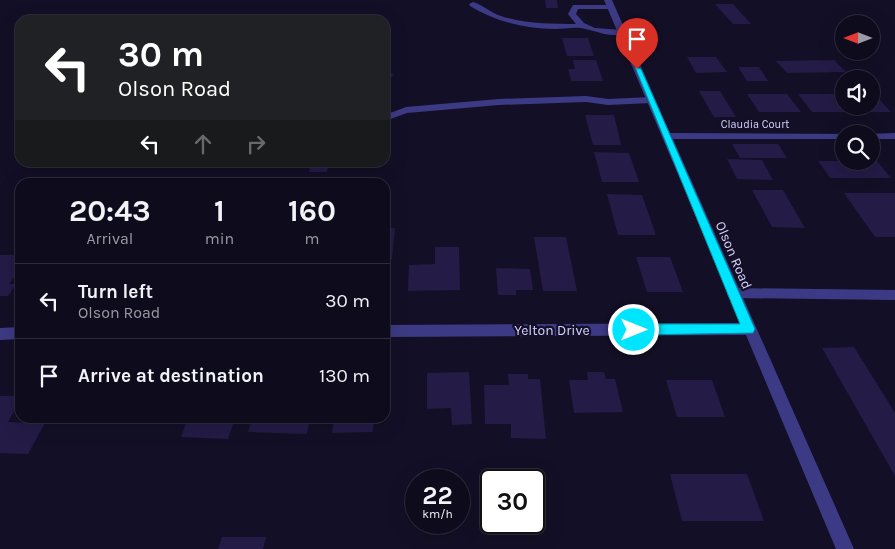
<!DOCTYPE html>
<style>
body{margin:0;font-family:Karla,sans-serif;background:#171425;color:#f1f3f6;height:100vh;display:flex;flex-direction:column;font-size:19px;white-space:nowrap}
*{box-sizing:border-box;margin:0}
p{font-size:16px;color:#9b9ba3}
.icon{flex:none;width:28px;height:28px;fill:none;stroke:currentColor;stroke-width:2;stroke-linecap:round;stroke-linejoin:round}
.map{position:relative;flex:1;overflow:hidden}
.details{position:absolute;left:15px;top:178px;width:375px;height:245px;display:flex;flex-direction:column;background:#0e0b1c;border-radius:15px;box-shadow:0 5px 20px #0002,0 0 0 1px #2e2b3b}
.details>*{flex:none}
.top-card{position:absolute;left:15px;top:15px;width:375px;height:152px;border-radius:15px;box-shadow:0 5px 20px #0002,0 0 0 1px #2e2b3b;background:#202124;color:#fff;overflow:hidden}
.needle{width:32px;rotate:270deg}
.tools{position:absolute;left:835px;top:15px;display:grid;gap:10px}
.tools a{display:grid;place-items:center;width:45px;height:45px;border-radius:50%;background:#0e0b1c;box-shadow:0 5px 20px #0002,0 0 0 1px #2e2b3b;font-size:25px}
.speed{position:absolute;left:405px;top:469px;display:flex;gap:10px;font-size:25px;font-weight:700;text-align:center}
.speed>*{display:grid;place-content:center;width:65px;height:65px;border-radius:50%;background:#0e0b1c;box-shadow:0 5px 20px #0002,0 0 0 1px #2e2b3b;line-height:1}
.speed small{font-size:12px;font-weight:400}
.speed .limit{border:2px solid #111;border-radius:8px;background:#fff;color:#111}
.pin{position:absolute;display:grid;place-items:center;width:42px;height:42px;color:#fff;margin:-51px -21px;border-radius:50% 50% 50% 0;rotate:-45deg;box-shadow:0 0 5px #0007}
.pin .icon{rotate:45deg}
.me{position:absolute;width:55px;margin:-28px;rotate:90deg;stroke-linejoin:round;filter:drop-shadow(0 0 4px #0008)}
.turn{display:flex;align-items:center;gap:18px;height:105px;padding:0 20px;font-size:22px}
.turn .icon{width:65px;height:65px;stroke-width:2.5}
.turn b{display:block;font-size:35px;line-height:42px}
.lanes{display:flex;align-items:center;height:48px;padding:0 20px;background:#0003;justify-content:center;gap:25px;direction:ltr}
.lanes .off{opacity:.35}
.eta{display:flex;justify-content:space-evenly;align-items:center;height:85px;text-align:center}
.eta b{font-size:30px;font-weight:700;line-height:35px}
ul{padding:0;list-style:none}
li{display:flex;align-items:center;gap:15px;height:75px;padding:0 20px;border-top:1px solid #2e2b3b}
li div{flex:1}
li b{display:block;font-size:19px}
li em{font-style:normal}
.map>svg:first-child{display:block}
.building{fill:#241b47}
.lines{fill:none;stroke-linecap:round;stroke-linejoin:round}
.lane{fill:#3d3a85;fill-rule:evenodd}
.street{fill:#3d3a85;fill-rule:evenodd}
.route{fill:#00e5ff;stroke:#0095a6}
.labels{text-anchor:middle;stroke-width:4.5;stroke-linejoin:round;paint-order:stroke}
.far-street-label{font-size:11px;fill:#d9d4ff;stroke:#130f26}
.street-label{font-size:14px;fill:#d9d4ff;stroke:#130f26}
</style>
<div class="map">
<svg width="895" height="549" viewBox="0 0 895 549">
<rect width="100%" height="100%" fill="#130f26"/>
<g class="building">
<path d="M545 0H557L558 8H546Z"/>
<path d="M715 4H733L751 24H733Z"/>
<path d="M562 38H588L594 56H567Z"/>
<path d="M687 57H716L727 72 696 73Z"/>
<path d="M573 60H596L603 81H571L568 69H575Z"/>
<path d="M834 60 846 72 787 73 776 61Z"/>
<path d="M738 67H759L768 81H747Z"/>
<path d="M385 72 394 74 385 85Z"/>
<path d="M699 91H720L736 117H714Z"/>
<path d="M747 94H787L801 112H759Z"/>
<path d="M798 94H844V106H871V94H874L891 112H812Z"/>
<path d="M585 115H614L621 145H593Z"/>
<path d="M732 144H778L787 158H740Z"/>
<path d="M594 152 629 153 639 182H602Z"/>
<path d="M727 159 762 160 773 180 737 179Z"/>
<path d="M818 161H877L891 178H830Z"/>
<path d="M311 162H334L328 167 327 172H309Z"/>
<path d="M752 190H783L805 228 772 227Z"/>
<path d="M844 193H895V237H875Z"/>
<path d="M607 194 642 195 656 235H618Z"/>
<path d="M385 228H395L392 259 385 258Z"/>
<path d="M534 237H566L577 291H543Z"/>
<path d="M435 247H459L460 290 408 291 409 265 435 264Z"/>
<path d="M0 255H20V269L9 284H16L8 296H0Z"/>
<path d="M636 257H670L683 292H647Z"/>
<path d="M496 268 530 269 533 290H516V295H498Z"/>
<path d="M854 347 895 413V476L822 348Z"/>
<path d="M469 372 472 424 452 425 451 408 427 409V373Z"/>
<path d="M587 372H604L606 379H615L623 412 574 413 569 380H588Z"/>
<path d="M508 374H528V379H540L546 439 511 438V424H485L484 385H509Z"/>
<path d="M666 380H712L725 417H677Z"/>
<path d="M0 396H20V401L8 422 45 423 28 454 0 453Z"/>
<path d="M188 418H235L228 439 181 437Z"/>
<path d="M252 418H310L307 434 248 432Z"/>
<path d="M334 418H374L373 432 332 433Z"/>
<path d="M670 474H747L764 521H682Z"/>
<path d="M222 537H266L263 549H218Z"/>
</g>
<g class="lines">
<g class="lane">
<path d="M473 2C483 5 491 13 501 16 525 24 552 24 576 24L568 14 573 5H614V9H578L576 14 584 23 595 28 622 30 626 32C614 40 594 30 581 28 573 27 563 29 555 29 524 28 496 22 470 6L469 4Z"/>
<path d="M586 96 608 99 651 97 656 100 651 103 608 105 586 102 499 105 407 113 385 121V115L406 107 499 99Z"/>
<path d="M733 288 895 290V300L733 298 728 297 727 293 728 289Z"/>
</g>
<g class="street">
<path d="M604 0H612L670 133 847 134H844V139H673L854 549H836L746 335 385 337V325L741 323Z"/>
<path d="M895 133V139H871V134H868Z"/>
<path d="M20 327V339L0 340V328Z"/>
</g>
</g>
<path class="route" d="M635 67 641 69 755 329 753 333 634 335 628 330 634 324H740Z"/>
<g class="labels">
<g class="far-street-label">
<text x="755" y="128">Claudia Court</text>
</g>
<g class="street-label">
<text transform="translate(734 255) rotate(67)" y="5">Olson Road</text>
<text x="552" y="335">Yelton Drive</text>
</g>
</g>
</svg>
<div class="tools">
<a><svg class="needle" viewBox="-14 -14 28 28"><path d="M0-13l5 13h-10z" fill="#e53935"/><path d="M0 13l5-13h-10z" fill="#9b9ba3"/></svg></a>
<a><svg class="icon" aria-label="sound" viewBox="0 0 24 24"><path d="M4 9h4l5-4v14l-5-4H4zM17 9q2 3 0 6"/></svg></a>
<a><svg class="icon" aria-label="search" viewBox="0 0 24 24"><circle cx="10" cy="10" r="6"/><path d="M15 15l6 6"/></svg></a>
</div>
<div class="speed"><div>22<small>km/h</small></div><div class="limit">30</div></div>
<div class="pin" style="left:637px;top:69px;background:#d93025"><svg class="icon" aria-label="arrive" viewBox="0 0 24 24"><path d="M6 21V4h12l-3 4 3 4H6"/></svg></div>
<svg class="me" style="left:634px;top:330px" viewBox="-20 -20 40 40"><circle r="17" fill="#00e5ff" stroke="#fff" stroke-width="3"/><path d="M0-11L8 9 0 5-8 9z" fill="#fff"/></svg>
<div class="top-card">
<div class="turn"><svg class="icon" aria-label="left" viewBox="0 0 24 24"><path d="M17 20v-9H6M10 6l-5 5 5 5"/></svg><div><b>30 m</b>Olson Road</div></div>
<div class="lanes"><svg class="icon" aria-label="left" viewBox="0 0 24 24"><path d="M17 20v-9H6M10 6l-5 5 5 5"/></svg><svg class="icon off" aria-label="ahead" viewBox="0 0 24 24"><path d="M12 20V5M6 11l6-6 6 6"/></svg><svg class="icon off" aria-label="right" viewBox="0 0 24 24"><path d="M7 20v-9h11M14 6l5 5-5 5"/></svg></div>
</div>
<section class="details">
<div class="eta">
<div><b>20:43</b><p>Arrival</p></div>
<div><b>1</b><p>min</p></div>
<div><b>160</b><p>m</p></div>
</div>
<ul>
<li><svg class="icon" aria-label="left" viewBox="0 0 24 24"><path d="M17 20v-9H6M10 6l-5 5 5 5"/></svg><div><b>Turn left</b><p>Olson Road</p></div><em>30 m</em></li>
<li><svg class="icon" aria-label="arrive" viewBox="0 0 24 24"><path d="M6 21V4h12l-3 4 3 4H6"/></svg><div><b>Arrive at destination</b></div><em>130 m</em></li>
</ul>
</section>
</div>
